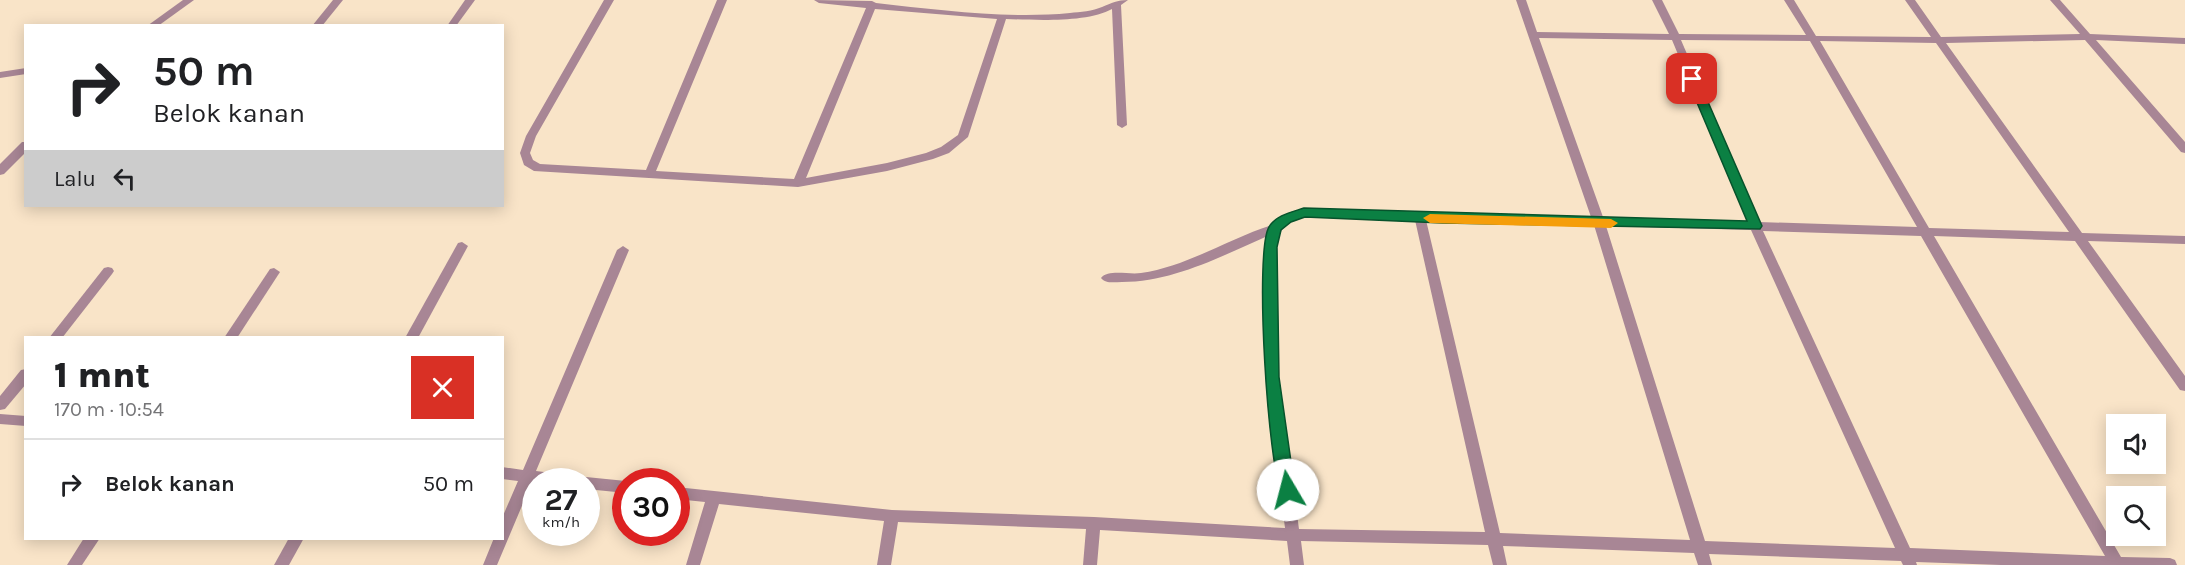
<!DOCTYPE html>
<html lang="id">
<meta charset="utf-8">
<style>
body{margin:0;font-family:Karla,sans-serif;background:#f6f6f6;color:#202124;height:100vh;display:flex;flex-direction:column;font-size:22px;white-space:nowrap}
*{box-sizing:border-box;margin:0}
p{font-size:20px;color:#757577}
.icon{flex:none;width:33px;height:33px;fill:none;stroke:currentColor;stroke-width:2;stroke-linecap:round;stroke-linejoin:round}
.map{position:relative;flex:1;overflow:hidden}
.drawer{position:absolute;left:24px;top:336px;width:480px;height:204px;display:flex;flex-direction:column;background:#fff;border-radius:0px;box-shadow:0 3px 15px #0003}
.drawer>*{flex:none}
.guide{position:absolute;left:24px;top:24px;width:480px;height:183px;border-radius:0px;box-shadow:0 3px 15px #0003;background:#fff;color:#202124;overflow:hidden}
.buttons{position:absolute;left:2106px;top:414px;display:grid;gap:12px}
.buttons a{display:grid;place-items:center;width:60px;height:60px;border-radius:0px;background:#fff;box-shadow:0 3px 15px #0003;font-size:30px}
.speed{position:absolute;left:522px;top:468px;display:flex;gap:12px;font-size:30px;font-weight:700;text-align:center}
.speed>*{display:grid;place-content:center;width:78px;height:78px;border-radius:50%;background:#fff;box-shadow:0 3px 15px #0003;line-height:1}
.speed small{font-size:15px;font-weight:400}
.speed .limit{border:9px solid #d22;background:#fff;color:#111}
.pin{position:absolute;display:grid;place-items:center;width:51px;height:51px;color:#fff;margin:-26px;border-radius:12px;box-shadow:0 3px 9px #0006}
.me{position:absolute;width:66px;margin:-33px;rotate:352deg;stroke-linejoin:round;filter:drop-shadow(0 0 4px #0008)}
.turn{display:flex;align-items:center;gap:21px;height:126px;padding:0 30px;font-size:27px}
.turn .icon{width:78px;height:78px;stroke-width:2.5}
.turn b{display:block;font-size:42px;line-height:51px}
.then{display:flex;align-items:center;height:57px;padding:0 30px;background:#0003;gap:12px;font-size:22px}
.round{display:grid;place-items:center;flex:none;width:63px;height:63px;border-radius:0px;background:#f6f6f6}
.summary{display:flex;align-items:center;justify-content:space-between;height:102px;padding:0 30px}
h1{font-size:36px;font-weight:800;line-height:45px}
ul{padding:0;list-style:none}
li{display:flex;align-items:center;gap:18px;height:90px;padding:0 30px;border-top:2px solid #e0e0e0}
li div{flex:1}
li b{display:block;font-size:22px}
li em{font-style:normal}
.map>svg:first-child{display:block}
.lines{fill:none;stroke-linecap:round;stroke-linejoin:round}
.service{fill:#a88695;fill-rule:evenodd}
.minor{fill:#a88695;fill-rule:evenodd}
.route{fill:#0b8043;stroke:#07532c;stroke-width:1.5}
.slow{fill:#f59e0b}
</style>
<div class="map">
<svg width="2185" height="565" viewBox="0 0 2185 565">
<rect width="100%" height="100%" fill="#f9e4c8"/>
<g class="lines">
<path class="service" d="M1275 224 1279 225 1281 228 1279 231C1229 252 1177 282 1122 282 1114 282 1106 284 1101 278 1108 269 1129 275 1141 273 1189 266 1229 238 1275 224Z"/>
<g class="minor">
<path d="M183 0H194L158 26H147Z"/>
<path d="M333 0H343L322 26H312Z"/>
<path d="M465 0H475L456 26H447Z"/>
<path d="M604 0H614L536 136 530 153 533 160 540 164 646 170 717 0H727L656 171 794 179 866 8 819 3 814 0 872 1 876 3C938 10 1008 19 1070 13 1080 12 1093 11 1102 7 1112 3 1117 0 1128 0L1121 5 1127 125 1122 128 1117 125 1112 9C1087 23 1035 20 1006 19L968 137 949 153 933 159 887 171 798 187 534 171 524 165 520 153 526 136ZM875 9 997 19 958 135 941 147 926 153 887 163 806 178Z"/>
<path d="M1516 0H1526L1537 32 1669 34 1652 0H1662L1679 34 1806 35 1784 0H1794L1816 36 1931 37 1905 0H1915L1941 37 2080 34 2050 0H2060L2090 34 2185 38V44L2096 40 2185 142V153L2181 152 2085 40 1946 43 2082 233 2185 236V244L2088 241 2185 376V391L2180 390 2075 241 1934 236 2121 557 2170 558 2175 560 2177 565H2001L1916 562 1917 565H1903L1901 561 1709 554 1712 565H1698L1694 553 1503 546 1507 565H1493L1488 545 1301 541 1304 565H1290L1287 541 1100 530 1097 565H1083L1086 529 898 522 891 565H877L884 521 719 504 700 565H686L705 502 676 499V487L892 510 1094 517 1285 528 1266 377 1264 247 1271 225 1282 216 1304 208 1591 217ZM1539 38 1672 40 1748 222 1603 217ZM1681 40 1810 41 1917 227 1759 222ZM1820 41 1936 43 2069 232 1929 228ZM1305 216 1415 220 1485 532 1299 529 1278 377 1276 247C1281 226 1285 224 1305 216ZM1426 220 1594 225 1690 540 1500 533ZM1606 226 1751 230 1895 548 1705 541ZM1763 231 1921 236 2105 556 1910 548Z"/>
<path d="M26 68V74L0 78V72Z"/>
<path d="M22 142H26V152L4 174 0 175V164Z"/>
<path d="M462 242 468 246 418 338H405L458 243Z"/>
<path d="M623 246 629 250 536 471 576 476 581 479 586 477 626 481V493L586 489V482H532L497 565H483L494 538H502V518L518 481 502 479V467L523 470 617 250Z"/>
<path d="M108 267 112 268 114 271 112 274 62 338H49L104 268Z"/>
<path d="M274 268 280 272 237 338H224L270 269Z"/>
<path d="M26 369V384L5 409 0 410V396L21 370Z"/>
<path d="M0 414 26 416V426L0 424Z"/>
<path d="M84 538H100L82 565H67Z"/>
<path d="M289 538H304L289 565H274Z"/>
</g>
</g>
<path class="route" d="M1692 75 1698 79 1762 226 1760 229 1442 223 1305 217 1291 222 1281 230 1277 247 1279 377 1295 490 1293 495 1288 497 1282 495C1268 467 1254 252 1269 227 1276 215 1292 212 1304 208L1747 221 1687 79Z"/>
<path class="slow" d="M1430 214 1611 219 1618 223 1611 228 1430 223 1423 218Z"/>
</svg>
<div class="buttons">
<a><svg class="icon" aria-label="sound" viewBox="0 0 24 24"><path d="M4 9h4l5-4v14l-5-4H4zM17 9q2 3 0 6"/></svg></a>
<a><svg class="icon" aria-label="search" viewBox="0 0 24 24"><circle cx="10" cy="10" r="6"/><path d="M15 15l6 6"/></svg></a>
</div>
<div class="speed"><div>27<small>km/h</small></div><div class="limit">30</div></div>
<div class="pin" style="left:1692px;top:79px;background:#d93025"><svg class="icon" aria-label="arrive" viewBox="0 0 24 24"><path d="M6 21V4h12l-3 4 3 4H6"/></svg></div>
<svg class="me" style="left:1288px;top:490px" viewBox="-20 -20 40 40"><circle r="19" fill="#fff"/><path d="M0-13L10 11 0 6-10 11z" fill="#0b8043"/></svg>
<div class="guide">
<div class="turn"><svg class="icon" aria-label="right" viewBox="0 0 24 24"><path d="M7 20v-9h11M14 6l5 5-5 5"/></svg><div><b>50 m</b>Belok kanan</div></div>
<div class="then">Lalu<svg class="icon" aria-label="left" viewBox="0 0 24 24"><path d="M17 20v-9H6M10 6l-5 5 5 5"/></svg></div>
</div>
<section class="drawer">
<div class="summary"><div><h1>1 mnt</h1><p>170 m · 10:54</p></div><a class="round" style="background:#d93025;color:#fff"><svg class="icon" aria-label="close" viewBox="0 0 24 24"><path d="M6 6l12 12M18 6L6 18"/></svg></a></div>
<ul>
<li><svg class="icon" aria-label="right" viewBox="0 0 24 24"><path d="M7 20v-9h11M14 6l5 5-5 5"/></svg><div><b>Belok kanan</b></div><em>50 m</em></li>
</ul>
</section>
</div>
